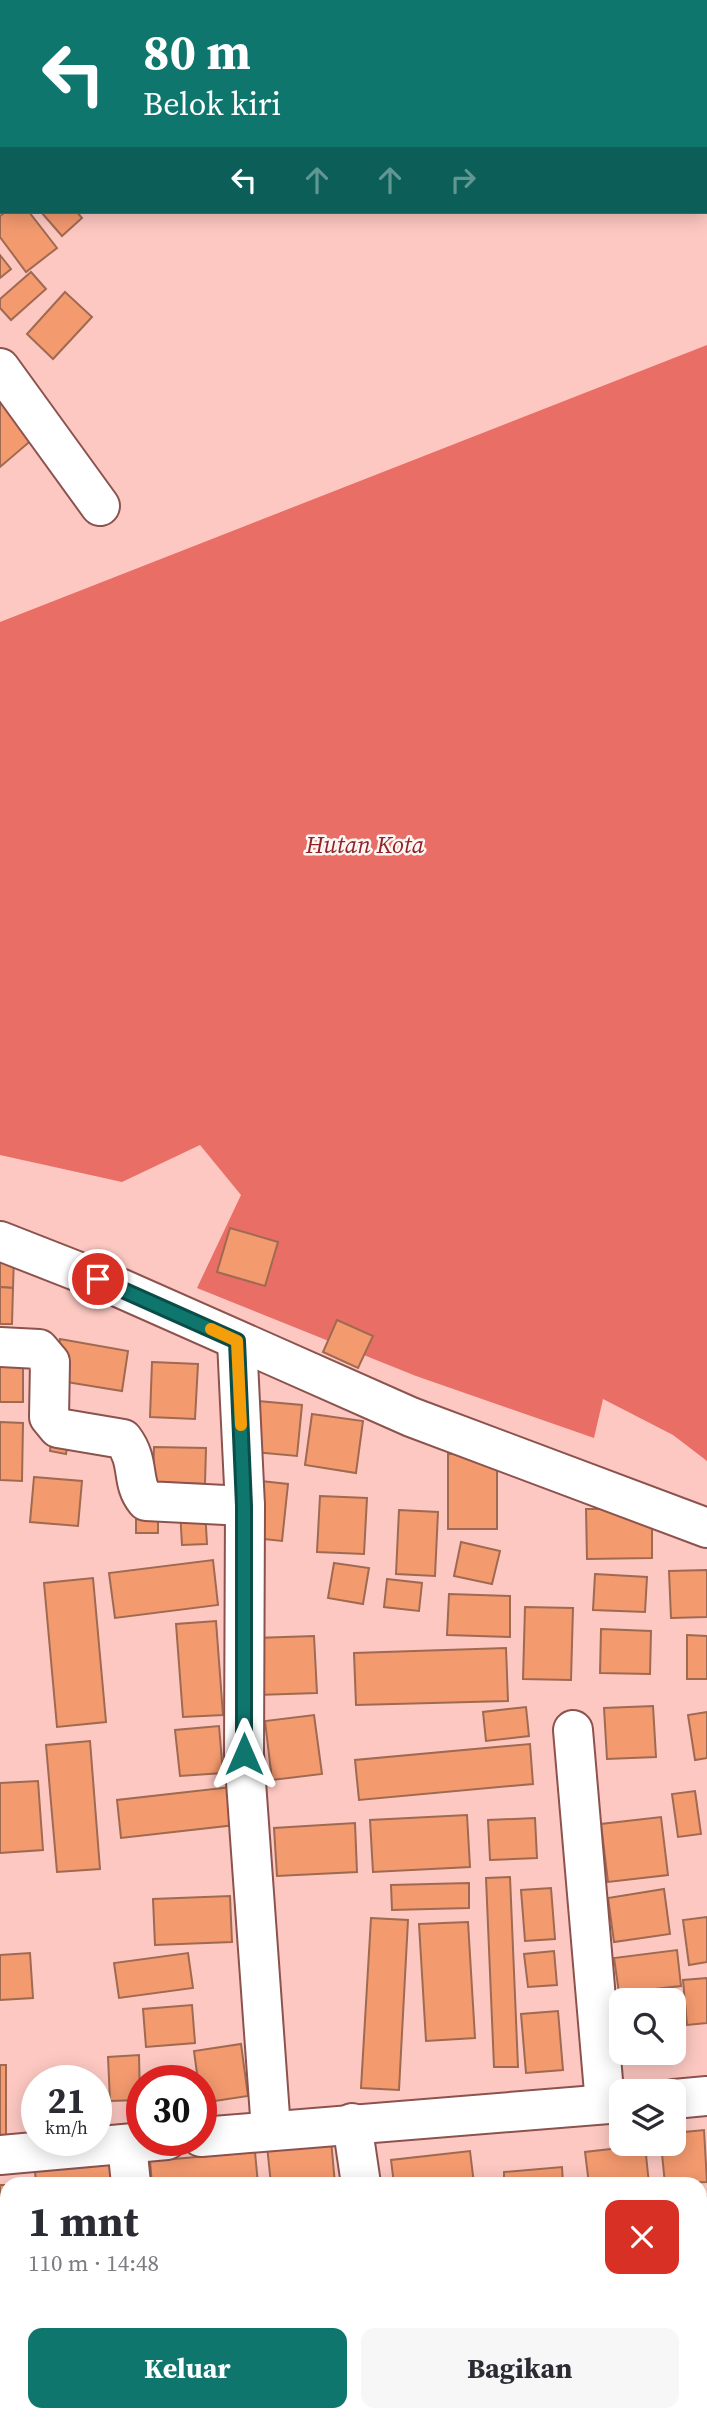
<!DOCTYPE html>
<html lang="id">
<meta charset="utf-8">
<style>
body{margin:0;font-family:"Source Serif 4",serif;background:#f7f7f7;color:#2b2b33;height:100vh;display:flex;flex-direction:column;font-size:26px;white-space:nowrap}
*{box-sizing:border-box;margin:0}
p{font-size:23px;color:#7c7c81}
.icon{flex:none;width:38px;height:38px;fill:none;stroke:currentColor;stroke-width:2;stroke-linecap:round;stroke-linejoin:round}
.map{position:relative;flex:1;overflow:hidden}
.side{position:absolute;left:0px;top:2177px;width:707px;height:245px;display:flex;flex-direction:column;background:#fff;border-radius:21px 21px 0 0;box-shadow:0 4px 18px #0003}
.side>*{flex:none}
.top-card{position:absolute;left:0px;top:0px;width:707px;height:214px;box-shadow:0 4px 18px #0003;background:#0f766e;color:#fff;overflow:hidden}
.buttons{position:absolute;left:609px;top:1988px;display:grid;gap:14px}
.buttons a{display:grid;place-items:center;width:77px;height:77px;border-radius:14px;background:#fff;box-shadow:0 4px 18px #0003;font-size:35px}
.speed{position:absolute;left:21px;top:2065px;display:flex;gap:14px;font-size:35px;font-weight:700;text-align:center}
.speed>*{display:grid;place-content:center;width:91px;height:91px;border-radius:50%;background:#fff;box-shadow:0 4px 18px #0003;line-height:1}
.speed small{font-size:18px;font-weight:400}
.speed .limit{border:10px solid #d22;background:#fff;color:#111}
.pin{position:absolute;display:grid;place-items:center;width:60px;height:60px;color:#fff;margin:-30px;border:4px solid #fff;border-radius:50%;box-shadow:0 2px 7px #0007}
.me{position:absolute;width:77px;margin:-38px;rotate:0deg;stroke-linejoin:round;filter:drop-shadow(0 0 5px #0008)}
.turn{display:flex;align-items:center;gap:24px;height:147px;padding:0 28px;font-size:32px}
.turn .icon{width:91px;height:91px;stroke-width:2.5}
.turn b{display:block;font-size:49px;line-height:60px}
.lanes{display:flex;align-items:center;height:66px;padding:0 28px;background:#0003;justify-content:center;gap:35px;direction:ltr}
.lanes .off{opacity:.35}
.round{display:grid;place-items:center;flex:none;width:74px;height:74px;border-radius:14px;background:#f7f7f7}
.headline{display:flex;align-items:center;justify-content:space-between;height:119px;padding:0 28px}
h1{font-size:42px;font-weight:700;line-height:52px}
.action{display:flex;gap:14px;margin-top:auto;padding:14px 28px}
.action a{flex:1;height:80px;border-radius:14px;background:#0f766e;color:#fff;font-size:28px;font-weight:700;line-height:80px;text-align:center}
.action a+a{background:#f7f7f7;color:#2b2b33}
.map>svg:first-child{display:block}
.forest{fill:#e96e66}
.building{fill:#f49a6f;stroke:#9f6a51;stroke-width:2}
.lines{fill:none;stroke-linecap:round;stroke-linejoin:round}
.minor-casing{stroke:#8c534e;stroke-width:42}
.minor{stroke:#fff;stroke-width:38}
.route-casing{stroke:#0a4d48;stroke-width:18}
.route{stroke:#0f766e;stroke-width:12}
.slow{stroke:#f59e0b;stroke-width:12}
.labels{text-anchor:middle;stroke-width:5;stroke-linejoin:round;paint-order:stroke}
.park-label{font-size:24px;font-style:italic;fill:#922223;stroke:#fdf6f5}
</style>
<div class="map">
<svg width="707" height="2422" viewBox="0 0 707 2422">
<rect width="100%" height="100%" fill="#fdc8c2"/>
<path class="forest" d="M707 345V1461L673 1435 603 1399 594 1438 416 1376 197 1288 241 1195 200 1145 122 1182 0 1155V622Z"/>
<g class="building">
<path d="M6 212H29L57 248 26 272 0 237V216Z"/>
<path d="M41 212H77L82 218 62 236Z"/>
<path d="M0 255 11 269 0 278Z"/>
<path d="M31 272 46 289 11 320 0 308V299Z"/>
<path d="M65 292 92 317 53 359 27 334Z"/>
<path d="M0 398 34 438 0 467Z"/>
<path d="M230 1228 278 1242 265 1286 217 1272Z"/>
<path d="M0 1256H14L13 1288 0 1287Z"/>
<path d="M0 1287 13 1288 12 1324H0Z"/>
<path d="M337 1320 373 1336 358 1368 323 1352Z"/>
<path d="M60 1339 128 1351 122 1391 54 1380Z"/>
<rect x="0" y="1351" width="23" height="51"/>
<path d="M152 1362 198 1364 195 1419 150 1417Z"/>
<path d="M258 1401 302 1405 297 1456 253 1452Z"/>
<path d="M312 1414 363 1421 356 1473 305 1465Z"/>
<path d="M0 1422 23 1423 22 1481 0 1480Z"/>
<path d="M52 1432 69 1434 66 1454 50 1451Z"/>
<path d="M154 1447 206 1448 205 1484 153 1482Z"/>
<path d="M497 1453V1529H448V1454Z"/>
<path d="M34 1477 82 1481 78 1526 30 1522Z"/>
<path d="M252 1480 288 1484 282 1541 246 1537Z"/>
<path d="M320 1496 367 1498 364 1554 317 1552Z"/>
<rect x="136" y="1506" width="22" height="27"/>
<path d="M205 1509 207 1544 182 1545 180 1510Z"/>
<path d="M586 1509H652V1558L587 1559Z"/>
<path d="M399 1510 438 1512 435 1576 396 1574Z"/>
<path d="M461 1542 500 1551 492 1584 454 1576Z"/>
<path d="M213 1560 218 1605 115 1618 109 1573Z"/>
<path d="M334 1563 369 1568 363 1604 328 1598Z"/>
<path d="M707 1570V1617L671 1618 669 1571Z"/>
<path d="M595 1574 647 1577 645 1612 593 1610Z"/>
<path d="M93 1578 106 1722 57 1727 44 1583Z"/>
<path d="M387 1579 422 1583 419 1611 384 1607Z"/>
<path d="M449 1594 510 1596V1637L447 1635Z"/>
<path d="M525 1607 573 1608 571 1680 523 1679Z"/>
<path d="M216 1621 223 1715 183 1717 176 1624Z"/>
<path d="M601 1629 651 1631 650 1674 600 1673Z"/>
<path d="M687 1635 707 1636V1679H687Z"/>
<path d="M314 1636 317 1693 257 1695 255 1638Z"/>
<path d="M506 1648 508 1701 356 1705 354 1653Z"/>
<path d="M653 1706 656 1757 607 1759 604 1708Z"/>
<path d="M526 1707 529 1736 486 1741 483 1712Z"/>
<path d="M707 1712V1758L695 1760 688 1715Z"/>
<path d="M314 1715 322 1774 272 1780 265 1721Z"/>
<path d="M219 1726 223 1773 180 1776 175 1730Z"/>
<path d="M90 1741 100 1869 57 1872 46 1745Z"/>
<path d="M530 1744 533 1784 359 1800 355 1760Z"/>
<path d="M38 1781 43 1850 0 1853V1783Z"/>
<path d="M231 1787 235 1825 121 1838 117 1800Z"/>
<path d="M695 1791 701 1834 678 1837 672 1794Z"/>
<path d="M467 1815 470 1867 373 1872 370 1820Z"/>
<path d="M661 1817 668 1875 608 1882 601 1824Z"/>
<path d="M535 1818 537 1858 490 1860 488 1820Z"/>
<path d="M355 1823 357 1872 277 1876 274 1828Z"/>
<path d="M510 1877 518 2067H494L486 1878Z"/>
<path d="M469 1883V1908L392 1910 391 1885Z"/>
<path d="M551 1888 555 1939 525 1941 521 1890Z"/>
<path d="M664 1889 670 1934 614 1942 608 1898Z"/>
<path d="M230 1896 232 1942 155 1945 153 1899Z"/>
<path d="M707 1917V1962L689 1965 683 1920Z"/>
<path d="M371 1918 408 1920 399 2090 361 2088Z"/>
<path d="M468 1922 475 2038 426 2041 419 1924Z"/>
<path d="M677 1950 681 1986 619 1993 614 1958Z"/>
<path d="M554 1951 557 1985 528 1987 524 1954Z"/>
<path d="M30 1953 33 1998 0 2000V1955Z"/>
<path d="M188 1953 193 1988 119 1998 114 1963Z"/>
<path d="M707 1978V2023L687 2025 683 1980Z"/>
<path d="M192 2005 195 2043 146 2047 143 2009Z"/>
<path d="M558 2011 563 2070 526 2073 521 2014Z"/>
<path d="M241 2044 248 2096 201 2103V2081H198L194 2051Z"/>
<path d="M139 2055 140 2100 110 2101 108 2057Z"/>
<rect x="0" y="2065" width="6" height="77"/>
<path d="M704 2130 707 2182 665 2184 661 2144H674V2133Z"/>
<path d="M331 2140 335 2184H271L267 2146Z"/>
<path d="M645 2145 649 2184H589L585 2152Z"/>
<path d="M470 2151 474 2184H394L391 2160Z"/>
<path d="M255 2152 258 2184H152L150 2161Z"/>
<path d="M114 2162 116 2184H36L35 2171Z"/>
<path d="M562 2167 563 2184H504V2172Z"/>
<path d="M0 2185H7V2221L0 2222Z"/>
<path d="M707 2196V2220L700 2221V2197Z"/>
<path d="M707 2244V2282L700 2283V2245Z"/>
<path d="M707 2388V2422H680L678 2415H700V2389Z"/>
<path d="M55 2415H120L121 2422H56Z"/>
<path d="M195 2415H248L249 2418 196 2422Z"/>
<path d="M424 2415H530L531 2422H425Z"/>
</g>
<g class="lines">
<g class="minor-casing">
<g id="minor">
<path d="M143 2 144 0"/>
<path d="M0 180 2 179"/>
<path d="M0 368 100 506"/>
<path d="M0 1241 120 1288 411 1417 707 1528"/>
<path d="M237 1341 245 1506 244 1754 271 2130"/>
<path d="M0 1347 39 1349 50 1362 49 1417 58 1428 123 1439C141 1463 130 1481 146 1501L245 1506"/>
<path d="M573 1730 605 2104"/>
<path d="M674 2099 707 2096"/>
<path d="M352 2123 361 2184"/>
<path d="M201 2137 621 2103"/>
<path d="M127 2144 131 2184"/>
<path d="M0 2155 167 2140"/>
<path d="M700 2319 707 2320"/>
<path d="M154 2415 155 2422"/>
<path d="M395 2415 396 2422"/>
</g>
</g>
<use href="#minor" class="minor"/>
</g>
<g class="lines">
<g class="route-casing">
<path id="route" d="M98 1279 237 1341 244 1506V1754"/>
</g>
<use href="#route" class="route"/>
<path class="slow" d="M211 1329 237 1341 241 1425"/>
</g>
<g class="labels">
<g class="park-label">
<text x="365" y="853">Hutan Kota</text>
</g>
</g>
</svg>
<div class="buttons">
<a><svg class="icon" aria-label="search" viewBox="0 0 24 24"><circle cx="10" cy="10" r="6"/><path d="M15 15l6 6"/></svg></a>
<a><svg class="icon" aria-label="layers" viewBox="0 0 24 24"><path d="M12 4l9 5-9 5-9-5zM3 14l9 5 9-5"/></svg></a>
</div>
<div class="speed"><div>21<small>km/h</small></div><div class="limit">30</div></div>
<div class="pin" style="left:98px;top:1279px;background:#d93025"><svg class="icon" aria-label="arrive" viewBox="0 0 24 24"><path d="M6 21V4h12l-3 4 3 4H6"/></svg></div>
<svg class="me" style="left:244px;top:1754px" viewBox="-20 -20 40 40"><path d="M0-17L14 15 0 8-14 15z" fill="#0f766e" stroke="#fff" stroke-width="4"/></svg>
<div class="top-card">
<div class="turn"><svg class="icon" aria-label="left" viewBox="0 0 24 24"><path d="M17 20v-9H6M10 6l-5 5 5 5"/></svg><div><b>80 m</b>Belok kiri</div></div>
<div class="lanes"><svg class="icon" aria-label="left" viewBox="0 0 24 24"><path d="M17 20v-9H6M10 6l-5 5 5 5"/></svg><svg class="icon off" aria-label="ahead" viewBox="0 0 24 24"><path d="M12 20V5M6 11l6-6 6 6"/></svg><svg class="icon off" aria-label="ahead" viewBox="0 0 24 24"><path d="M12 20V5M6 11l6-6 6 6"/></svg><svg class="icon off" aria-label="right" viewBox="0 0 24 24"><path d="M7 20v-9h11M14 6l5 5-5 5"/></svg></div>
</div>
<section class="side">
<div class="headline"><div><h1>1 mnt</h1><p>110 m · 14:48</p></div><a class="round" style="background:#d93025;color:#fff"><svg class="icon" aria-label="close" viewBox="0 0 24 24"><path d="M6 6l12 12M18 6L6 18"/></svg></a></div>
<div class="action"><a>Keluar</a><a>Bagikan</a></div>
</section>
</div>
